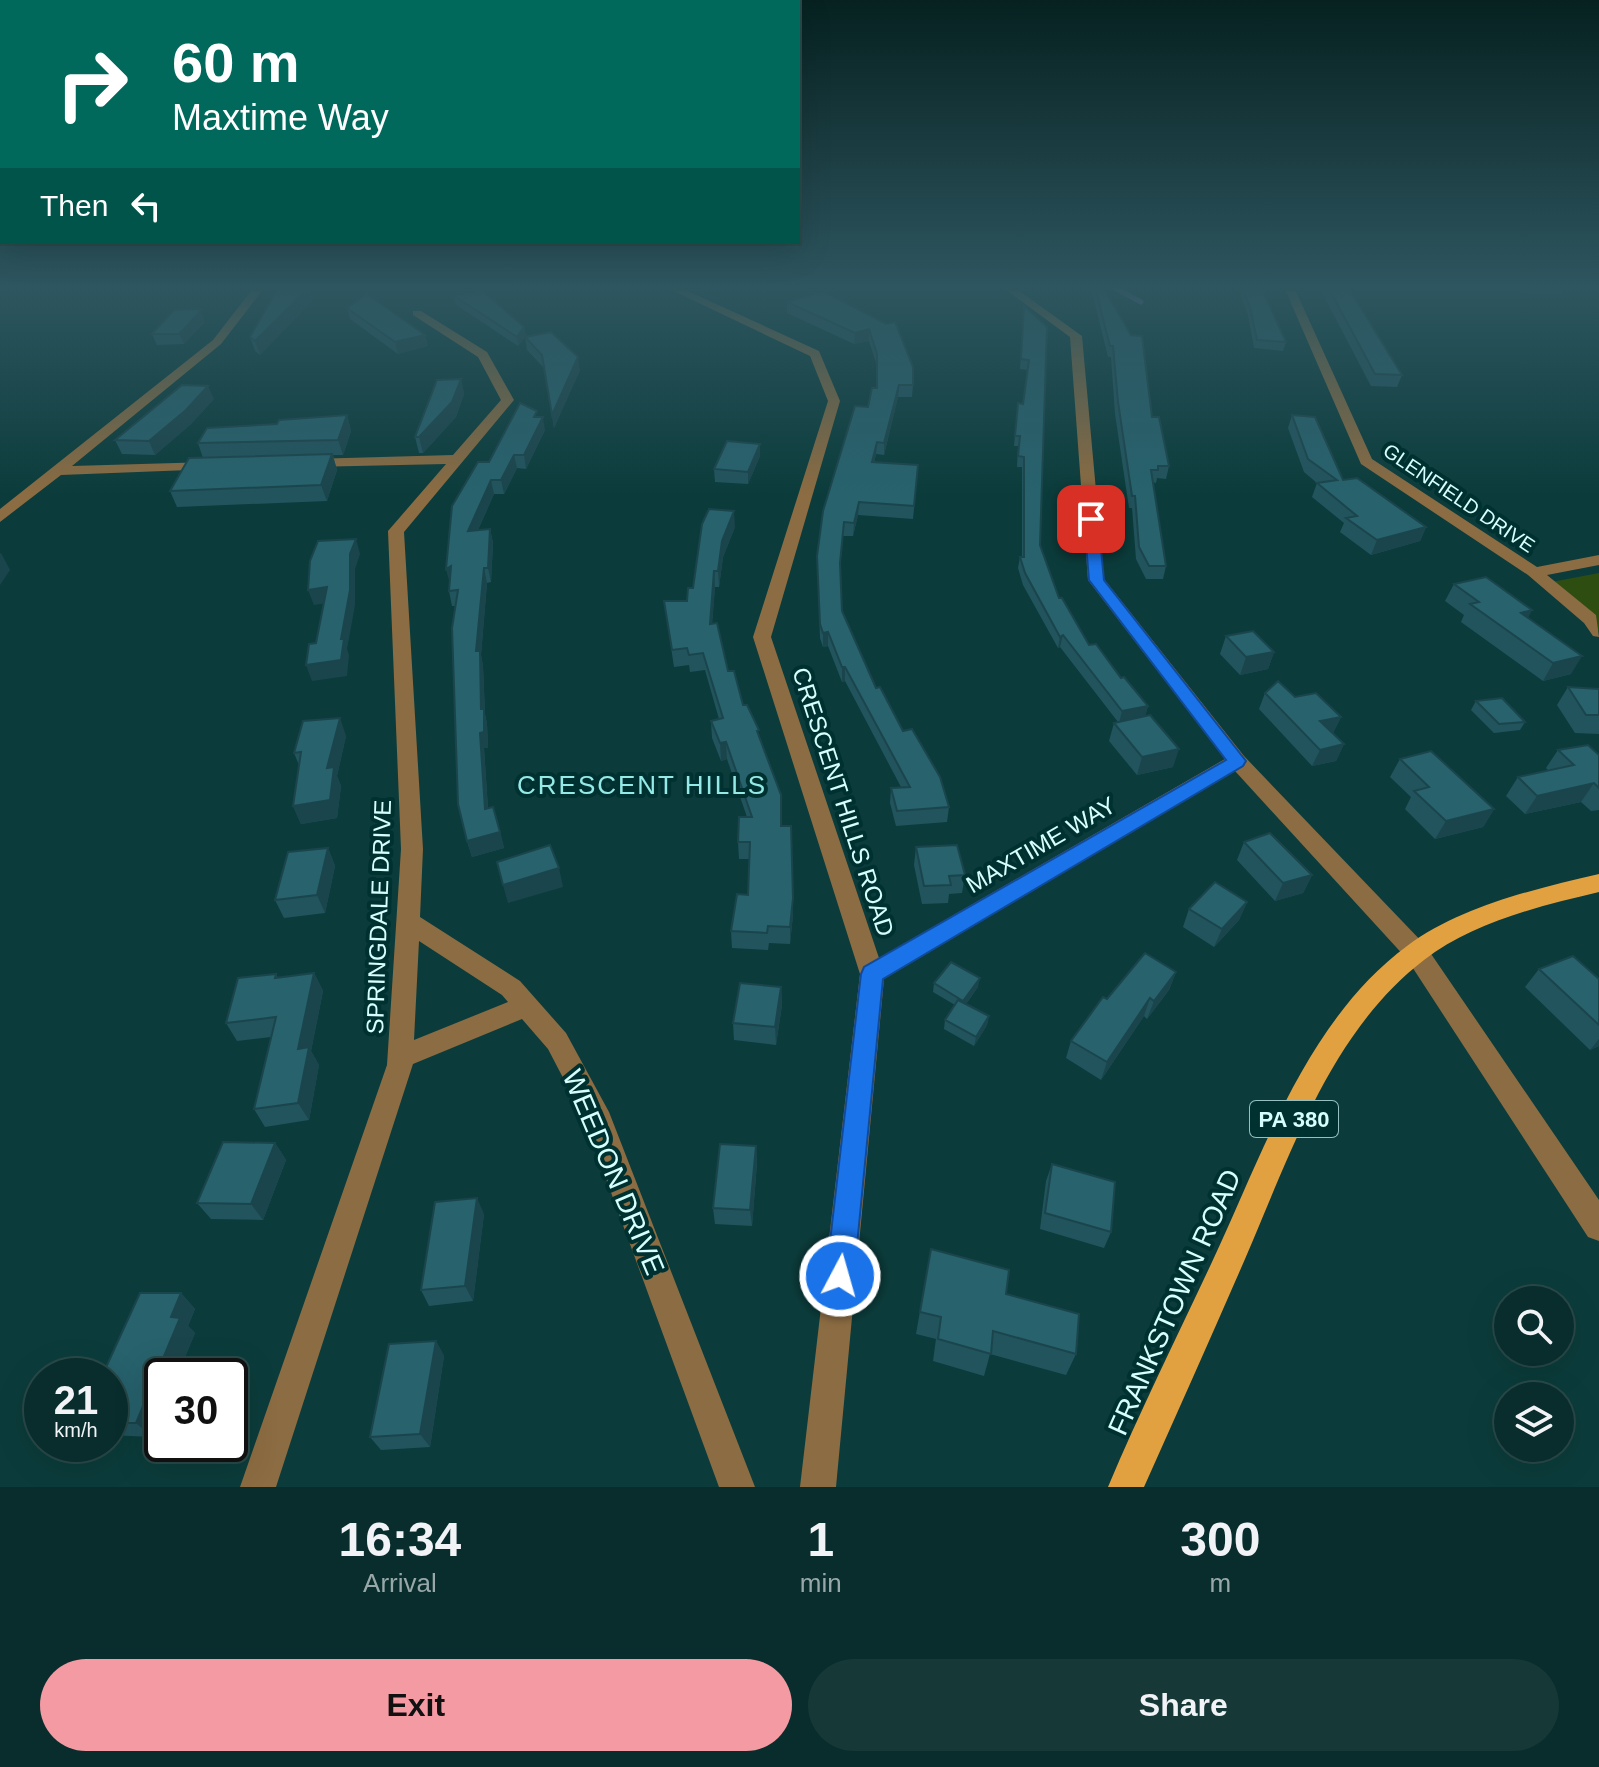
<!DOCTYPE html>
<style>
body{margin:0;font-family:Helvetica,sans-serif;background:#163938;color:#f1f3f6;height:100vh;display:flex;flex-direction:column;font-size:30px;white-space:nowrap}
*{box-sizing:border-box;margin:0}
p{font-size:26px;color:#98a8a9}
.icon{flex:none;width:44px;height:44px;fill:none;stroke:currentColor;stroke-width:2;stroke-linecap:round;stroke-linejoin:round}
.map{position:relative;height:1487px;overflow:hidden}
.sheet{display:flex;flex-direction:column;background:#082d2c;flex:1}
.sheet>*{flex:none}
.top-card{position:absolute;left:0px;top:0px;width:800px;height:244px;box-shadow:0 8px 32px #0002,0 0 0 2px #294948;background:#00695c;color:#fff;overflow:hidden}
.controls{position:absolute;left:1494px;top:1286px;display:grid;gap:16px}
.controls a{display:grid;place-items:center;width:80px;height:80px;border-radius:50%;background:#082d2c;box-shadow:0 8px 32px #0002,0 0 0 2px #294948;font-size:40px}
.speed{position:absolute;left:24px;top:1358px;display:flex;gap:16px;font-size:40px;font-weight:700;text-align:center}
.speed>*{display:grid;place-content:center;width:104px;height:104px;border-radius:50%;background:#082d2c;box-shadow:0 8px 32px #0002,0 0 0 2px #294948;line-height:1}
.speed small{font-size:20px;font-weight:400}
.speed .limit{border:4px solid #111;border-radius:12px;background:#fff;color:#111}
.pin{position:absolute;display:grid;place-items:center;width:68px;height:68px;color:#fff;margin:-34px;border-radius:16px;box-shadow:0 4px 12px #0006}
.me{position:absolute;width:88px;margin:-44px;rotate:6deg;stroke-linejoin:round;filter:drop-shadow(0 0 6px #0008)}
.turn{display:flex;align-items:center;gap:28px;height:168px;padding:0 40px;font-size:36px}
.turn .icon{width:104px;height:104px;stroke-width:2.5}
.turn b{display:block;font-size:56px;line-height:68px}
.then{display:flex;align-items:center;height:76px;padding:0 40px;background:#0003;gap:16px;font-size:30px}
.eta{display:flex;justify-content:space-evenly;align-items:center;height:136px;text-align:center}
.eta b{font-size:48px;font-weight:700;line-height:56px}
.primary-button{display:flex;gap:16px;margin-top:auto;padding:16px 40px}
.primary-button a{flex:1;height:92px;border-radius:48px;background:#f49aa3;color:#111;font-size:32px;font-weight:700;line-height:92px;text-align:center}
.primary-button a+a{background:#163938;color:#f1f3f6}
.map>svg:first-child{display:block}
.green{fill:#2e4d11}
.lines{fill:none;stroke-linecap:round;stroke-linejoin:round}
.stream{stroke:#9978ba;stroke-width:5}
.minor{fill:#8c6c42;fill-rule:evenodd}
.primary{fill:#e2a141;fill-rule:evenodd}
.wall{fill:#22545e}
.shaded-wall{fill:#1b454c}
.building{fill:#27626d;stroke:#1b454c;stroke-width:2}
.route{fill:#1a73e8;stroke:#114b97;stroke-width:2}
.labels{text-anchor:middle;stroke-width:8;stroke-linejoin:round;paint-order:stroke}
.far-street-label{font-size:20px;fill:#d6fefd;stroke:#003131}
.shield{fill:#003131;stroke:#96c0c0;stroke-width:2}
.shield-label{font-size:22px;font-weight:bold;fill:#d6fefd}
.street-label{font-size:24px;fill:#d6fefd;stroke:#003131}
.neighbourhood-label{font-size:26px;letter-spacing:2px;fill:#95eae7;stroke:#003131}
.near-street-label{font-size:28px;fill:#d6fefd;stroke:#003131}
</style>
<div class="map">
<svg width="1599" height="1487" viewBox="0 0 1599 1487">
<rect width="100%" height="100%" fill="#0b3c3b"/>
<path class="green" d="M1599 573V632L1590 619 1546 583Z"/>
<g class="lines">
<path class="stream" d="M1113 287 1141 302"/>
<g class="minor">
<path d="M254 287H265L221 344 72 466 210 462 217 466 215 469 61 475 0 522V509L213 340Z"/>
<path d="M665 287H679L819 351 840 401 771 637 879 958 1225 759 1088 580 1070 337 1002 287H1014L1082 336 1104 579 1244 756 1425 945 1599 1200V1241L1588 1237 1407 959 1235 771 884 979 836 1487H800L860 974 753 637 828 401 810 356Z"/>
<path d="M1284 287H1294L1372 459 1537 567 1599 555V565L1547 575 1596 615 1599 637 1593 636 1584 623 1528 575 1361 464Z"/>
<path d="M413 311H421L487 352 514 400 404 532 423 849 420 917 520 981 566 1033 609 1112 755 1487H719L583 1116 548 1049 522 1019 413 1064 276 1487H240L387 1065 401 849 388 531 446 464 310 467 303 463 310 459 453 455 501 400 478 357 413 315ZM419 941 502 995 508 1002 414 1040Z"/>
</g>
<path class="primary" d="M1599 874V892C1540 906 1473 922 1424 960 1331 1031 1290 1155 1245 1259 1212 1335 1178 1411 1144 1487H1108C1140 1411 1177 1337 1212 1262 1263 1153 1307 1020 1407 946 1461 906 1535 889 1599 874Z"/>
</g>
<g class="wall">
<path d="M1093 287H1103L1152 417 1169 466 1166 479 1157 478 1156 483 1153 482 1166 566 1163 579H1146L1136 559 1132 508H1129L1115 414 1111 357H1108L1092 292Z"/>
<path d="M1237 287H1261L1286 342 1283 351 1254 348 1248 315Z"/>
<path d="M1319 287H1348L1402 375 1397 387 1371 386Z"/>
<path d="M1513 287H1564L1560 295 1530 294 1516 290Z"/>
<path d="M453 295 524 327 526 336 518 346 455 304Z"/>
<path d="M313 300 260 355 255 351 250 337Z"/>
<path d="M787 302 886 324 913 385 912 397H898L884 455 876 454 874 463 918 465 913 519 858 515 853 536H843L840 569 842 611 876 688 949 807 947 822 896 826 890 803 891 788 901 787 845 681 842 682 828 646 823 647 820 638 817 556 868 407 876 388 877 366 869 341 854 344 787 313Z"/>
<path d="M1024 306 1047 327 1040 545 1059 598 1089 645 1148 706 1145 716 1173 767 1137 775 1109 741 1114 723 1118 722 1060 647 1058 648 1023 585 1018 568 1020 557H1022V467H1017L1018 446H1014L1018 403 1023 404 1028 370 1020 369Z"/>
<path d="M347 308 425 335 428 346 398 354 350 319Z"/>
<path d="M204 320V323L184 344 157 345 152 334Z"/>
<path d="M525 337 580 370 554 428 544 368 527 350Z"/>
<path d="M461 379 464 394 456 417 423 453H419L415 437Z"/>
<path d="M214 399 191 424 155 455 122 454 115 440Z"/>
<path d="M347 415 351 431 343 455H333L337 470 327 501 177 507 170 491 203 458 198 443Z"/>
<path d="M1292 415 1343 480 1426 527 1420 541 1371 555 1340 532 1344 523 1312 497 1317 483 1304 472 1288 428Z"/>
<path d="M538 417 545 430 526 469 517 468 504 494H494L478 530 490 529 493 543 491 582 487 583 481 655 483 666 485 714 487 724 488 748H484L488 808 500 832 504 848 472 857 467 841 456 606H452L449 591 450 581 446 569 489 462Z"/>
<path d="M760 456 748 484 715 482 714 469Z"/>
<path d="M735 527 723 557 719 587H715L712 623 728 671 759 738 781 826 793 915 790 944 769 943 768 950 732 948 731 931 748 895 750 859H739L738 842 747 817 727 759 721 761 712 738 711 721 719 719 705 670 690 672 689 665 674 667 664 601H687L693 588Z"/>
<path d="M1454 584 1528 618 1571 674 1543 681 1461 622 1464 615 1445 601Z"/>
<path d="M1226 636 1274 652 1268 669 1240 675 1220 654Z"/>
<path d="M1568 687 1599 689V734L1575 733 1557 705Z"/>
<path d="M1265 693 1295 697 1341 717 1333 733 1344 744 1336 761 1312 766 1259 709Z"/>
<path d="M1476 701 1525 722 1520 730 1494 733 1471 710Z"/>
<path d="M346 736 337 776 341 786 337 818 301 824 293 806 299 765 294 753Z"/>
<path d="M1558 750 1599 755V810L1591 811 1581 802 1525 814 1506 796 1518 777 1549 771 1546 768Z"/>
<path d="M1400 759 1494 809 1483 827 1435 839 1405 809 1411 797 1390 777Z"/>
<path d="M1244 842 1312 875 1303 893 1275 901 1237 860Z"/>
<path d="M916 847 965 875 962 893 949 894 948 903 922 904 914 865Z"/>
<path d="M328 848 335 866 325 913 284 918 275 900Z"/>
<path d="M1247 902 1239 920 1214 947 1183 927 1189 909Z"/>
<path d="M1539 969 1599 979V1046L1590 1050 1525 987Z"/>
<path d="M1176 972 1169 990 1147 1019 1144 1016 1101 1080 1066 1058 1071 1041 1107 999Z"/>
<path d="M314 973 323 991 311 1051 319 1065 309 1120 265 1127 254 1109 271 1037 237 1041 226 1023 276 974 278 978Z"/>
<path d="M934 983 978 987 966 1004 989 1016 987 1025 974 1046 944 1029 945 1020 955 1005 933 992Z"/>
<path d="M781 987 782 1005 776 1045 734 1040 733 1023Z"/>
<path d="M275 1143 286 1160 263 1220 211 1219 197 1203Z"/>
<path d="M756 1146 757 1163 752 1226 715 1224 713 1208Z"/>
<path d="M1052 1164 1111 1232 1104 1248 1040 1229 1046 1181Z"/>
<path d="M484 1214 473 1301 429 1306 421 1290Z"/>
<path d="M931 1249 1006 1294 1076 1354 1066 1375 990 1354 984 1376 933 1361 936 1339 916 1334Z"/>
<path d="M181 1293 195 1309 188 1326 195 1333 152 1437 110 1435V1376Z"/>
<path d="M436 1341 444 1356 430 1447 381 1450 370 1437Z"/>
</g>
<g class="shaded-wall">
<path d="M0 287H15L0 290Z"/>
<path d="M309 287 313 300 260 355 255 341Z"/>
<path d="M201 309 204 320V323L184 344 179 334Z"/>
<path d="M524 327 526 336 518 346 517 337Z"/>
<path d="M869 329V341L854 344 855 333Z"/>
<path d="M425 335 428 346 398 354 395 342Z"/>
<path d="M578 357 580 370 554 428 552 415Z"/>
<path d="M461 379 464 394 456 417 423 453 419 437Z"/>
<path d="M899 385 898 397 884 455V443Z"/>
<path d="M208 386 214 399 191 424 155 455 149 441Z"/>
<path d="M347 415 351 431 343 455 338 440Z"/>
<path d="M543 417 545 430 526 469 524 455Z"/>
<path d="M877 442 876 454 871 475 872 462Z"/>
<path d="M760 444V456L748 484V472Z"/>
<path d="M332 454 337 470 327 501 321 485Z"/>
<path d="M514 455 517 468 504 494 501 480Z"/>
<path d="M491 480 494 494 471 545 468 531Z"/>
<path d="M859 502 858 515 853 536 854 523Z"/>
<path d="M734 511 735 527 723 557 719 587 718 571 722 541Z"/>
<path d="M1426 527 1420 541 1371 555 1377 540Z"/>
<path d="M490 529 493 543 491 582 488 568Z"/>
<path d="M356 539 360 554 355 569V605L347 649 349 655 347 676 312 681 306 665 341 639 350 554Z"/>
<path d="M1 553 10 570 0 585V554Z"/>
<path d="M451 566 450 584 446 569Z"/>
<path d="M484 568 487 583 481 655 483 666 485 714 487 724 488 748H484L489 825 485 809 480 733 481 709 476 651Z"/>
<path d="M714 571 715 587 711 640 710 624Z"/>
<path d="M327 587 332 602 314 605 308 590Z"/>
<path d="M1532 610 1523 628 1521 613Z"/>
<path d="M828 632V646L823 647V633Z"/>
<path d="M1063 635 1060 647 1058 648 1060 637Z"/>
<path d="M1274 652 1268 669 1240 675 1246 657Z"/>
<path d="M1582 656 1571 674 1543 681 1553 663Z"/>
<path d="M842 667H845V681L842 682Z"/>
<path d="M1148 706 1145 718 1119 723 1122 711Z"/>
<path d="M1341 717 1333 733 1320 721Z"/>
<path d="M340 718 346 736 337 776 341 786 337 818 301 824 293 806 327 768Z"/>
<path d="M726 742 727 759 721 761 720 743Z"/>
<path d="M1344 744 1336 761 1312 766 1320 750Z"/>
<path d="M1179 749 1173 767 1137 775 1142 757Z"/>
<path d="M1594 783 1581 802 1525 814 1537 796Z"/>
<path d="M1494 809 1483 827 1435 839 1446 821Z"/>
<path d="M500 832 504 848 472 857 467 841Z"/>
<path d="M328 848 335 866 325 913 317 895Z"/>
<path d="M559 868 563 887 508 903 503 885Z"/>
<path d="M1312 875 1303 893 1275 901 1283 883Z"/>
<path d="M793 898V915L790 944V927Z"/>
<path d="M1247 902 1239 920 1214 947 1222 929Z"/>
<path d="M1176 972 1169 990 1147 1019 1154 1001Z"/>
<path d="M314 973 323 991 311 1051 319 1065 309 1120 298 1103V1049Z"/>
<path d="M980 978 978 987 962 1010 963 1001Z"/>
<path d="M781 987 782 1005 776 1045 775 1027Z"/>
<path d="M1150 998 1144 1016 1101 1080 1107 1062Z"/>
<path d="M989 1016 987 1025 974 1046 976 1037Z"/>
<path d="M1599 1039V1046L1590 1050Z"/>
<path d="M275 1143 286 1160 263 1220 251 1204Z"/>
<path d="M756 1146 757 1163 752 1226 750 1210Z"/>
<path d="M477 1198 484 1214 473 1301 465 1286Z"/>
<path d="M181 1293 195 1309 188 1326 195 1333 177 1376H162V1413L152 1437 136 1423 171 1317Z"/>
<path d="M436 1341 444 1356 430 1447 420 1434Z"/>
</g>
<g class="building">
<path d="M309 287 255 341 250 337 278 288Z"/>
<path d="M1095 287H1103L1131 335 1142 336 1152 417H1159L1169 466H1158V470H1151L1166 566H1149L1139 547 1135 496H1132L1118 402 1113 346H1110Z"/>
<path d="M1242 287H1261L1286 342 1257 340 1250 307Z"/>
<path d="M1328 287H1348L1402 375 1375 374Z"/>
<path d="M483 291 524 327 517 337 453 295Z"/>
<path d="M823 291 886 324 895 322 913 367V385H899L884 443 877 442 872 462 918 465 914 506 859 502 854 523 844 522 840 563 842 611 876 688 880 687 903 731 912 729 940 777 949 807 897 811 891 788 910 787 845 667H842L828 632 823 633 820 624 817 556 823 511 855 406 868 407 872 388H877V354L869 329 855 333 787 302Z"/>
<path d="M367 294 425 335 395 342 347 308Z"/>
<path d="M1024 306 1047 327 1040 545 1059 598H1062L1089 645 1096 644 1121 678 1124 677 1148 706 1122 711 1063 635 1060 637 1025 573 1020 557H1024V457L1018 456 1020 436H1015L1018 403 1023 404 1029 360 1021 359Z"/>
<path d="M201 309 200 312 179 334H152L174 310Z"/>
<path d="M551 332 578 357 552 415 542 355 525 337Z"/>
<path d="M461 379 452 402 419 437H415L437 380Z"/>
<path d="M182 385 208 386 186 410 149 441 115 440Z"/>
<path d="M520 403 537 411 534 417H543L524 455H514L501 480H491L468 531 490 529 488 568H484L476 651H480L481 709H484V732L480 733 485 809 493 807 500 832 467 841 458 804 452 628 458 590 449 591 451 566 446 569 452 506 478 462H489Z"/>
<path d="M347 415 338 440 198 443 207 428 277 424 279 420Z"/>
<path d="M1292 415 1315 417 1343 480 1357 478 1426 527 1377 540 1346 518 1357 516 1317 483 1337 480 1308 459Z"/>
<path d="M727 441 760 444 748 472 714 469Z"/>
<path d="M332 454 321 485 170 491 189 458Z"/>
<path d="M709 509 734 511 722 541 718 571H714L710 624 717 623 728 671H734L743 705H747L759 730 757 731 781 795V826H791L793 898 790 927 768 926 767 933 731 931 737 894 748 895 750 842H738L739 817H752L726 742 720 743 711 721 723 718 703 653 689 655 687 648 672 650 664 601H687L688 588H693L702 524Z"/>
<path d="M356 539 350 554V590L341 639H344L341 660 306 665 309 644 316 643 327 587 308 590 310 561 318 541Z"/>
<path d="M1486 577 1532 610 1521 613 1582 656 1553 663 1470 604 1479 602 1454 584Z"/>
<path d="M1253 631 1274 652 1246 657 1226 636Z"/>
<path d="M1278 681 1295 697 1316 693 1341 717 1320 721 1344 744 1320 750 1265 693Z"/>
<path d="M1568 687 1599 689V715H1586Z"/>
<path d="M1502 698 1525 722 1499 724 1476 701Z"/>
<path d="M1150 715 1179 749 1142 757 1114 723Z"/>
<path d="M340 718 327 768 334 767 330 800 293 806 301 752 294 753 303 721Z"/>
<path d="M1588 745 1599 755V788L1594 783 1537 796 1518 777 1574 765 1558 750Z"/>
<path d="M1431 751 1494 809 1446 821 1414 791 1429 787 1400 759Z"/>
<path d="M1270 833 1312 875 1283 883 1244 842Z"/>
<path d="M550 845 559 868 503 885 497 862Z"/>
<path d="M957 845 965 875 949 876 951 885 924 886 916 847Z"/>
<path d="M328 848 317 895 275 900 288 852Z"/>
<path d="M1215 882 1247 902 1222 929 1189 909Z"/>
<path d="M1145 953 1176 972 1154 1001 1150 998 1107 1062 1071 1041 1103 997 1107 999Z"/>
<path d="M1573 956 1599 979V1025L1539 969Z"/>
<path d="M951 962 980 978 963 1001 934 983Z"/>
<path d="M314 973 298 1049 309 1047 298 1103 254 1109 276 1017 226 1023 238 978 276 974 275 978Z"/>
<path d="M740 983 781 987 775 1027 733 1023Z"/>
<path d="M958 1000 989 1016 976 1037 945 1020Z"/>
<path d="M223 1142 275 1143 251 1204 197 1203Z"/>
<path d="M720 1144 756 1146 750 1210 713 1208Z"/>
<path d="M1052 1164 1115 1182 1111 1232 1045 1213Z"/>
<path d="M477 1198 465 1286 421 1290 435 1202Z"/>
<path d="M931 1249 1009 1270 1006 1294 1079 1314 1076 1354 993 1331 991 1354 938 1339 941 1317 920 1312Z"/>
<path d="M140 1293H181L171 1317 180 1318 136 1423H110V1376H102Z"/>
<path d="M436 1341 420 1434 370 1437 389 1344Z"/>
</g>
<linearGradient id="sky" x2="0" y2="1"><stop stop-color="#062120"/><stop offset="0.58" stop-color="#2e5660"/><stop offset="1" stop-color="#2e5660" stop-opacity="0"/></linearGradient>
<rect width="1599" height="495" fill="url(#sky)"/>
<path class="route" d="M1091 515 1098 519 1104 580 1246 761 1243 766 883 979 854 1276 850 1286 840 1290 830 1286 826 1276 861 974 864 967 1226 760 1089 580 1084 519Z"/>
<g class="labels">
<g class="far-street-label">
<text transform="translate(1459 498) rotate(34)" y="7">GLENFIELD DRIVE</text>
</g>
<rect class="shield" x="1250" y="1101" width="88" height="36" rx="6"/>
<g class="shield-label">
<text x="1294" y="1127">PA 380</text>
</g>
<g class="street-label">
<text transform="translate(843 802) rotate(72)" y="8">CRESCENT HILLS ROAD</text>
<text transform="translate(1041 845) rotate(-30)" y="8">MAXTIME WAY</text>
<text transform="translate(379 917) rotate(-88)" y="8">SPRINGDALE DRIVE</text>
</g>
<g class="neighbourhood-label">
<text x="642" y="794">CRESCENT HILLS</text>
</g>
<g class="near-street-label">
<text transform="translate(614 1172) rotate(67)" y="10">WEEDON DRIVE</text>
<text transform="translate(1174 1302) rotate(-66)" y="10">FRANKSTOWN ROAD</text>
</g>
</g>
</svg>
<div class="controls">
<a><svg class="icon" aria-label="search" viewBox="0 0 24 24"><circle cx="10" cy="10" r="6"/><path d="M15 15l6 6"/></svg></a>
<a><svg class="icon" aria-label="layers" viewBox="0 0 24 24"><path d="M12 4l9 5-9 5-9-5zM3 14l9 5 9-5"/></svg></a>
</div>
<div class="speed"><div>21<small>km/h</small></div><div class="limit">30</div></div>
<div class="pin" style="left:1091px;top:519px;background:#d93025"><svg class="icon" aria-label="arrive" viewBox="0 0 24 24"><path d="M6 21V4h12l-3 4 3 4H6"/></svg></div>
<svg class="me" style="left:840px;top:1276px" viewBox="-20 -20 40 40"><circle r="17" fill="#1a73e8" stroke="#fff" stroke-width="3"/><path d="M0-11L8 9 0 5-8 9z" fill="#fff"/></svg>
<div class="top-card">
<div class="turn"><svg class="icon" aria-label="right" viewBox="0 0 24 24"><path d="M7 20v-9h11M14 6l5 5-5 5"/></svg><div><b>60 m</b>Maxtime Way</div></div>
<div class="then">Then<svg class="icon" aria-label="left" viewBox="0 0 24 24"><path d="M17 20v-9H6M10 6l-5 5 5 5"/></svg></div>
</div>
</div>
<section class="sheet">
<div class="eta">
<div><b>16:34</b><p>Arrival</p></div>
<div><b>1</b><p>min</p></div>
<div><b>300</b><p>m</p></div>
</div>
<div class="primary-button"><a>Exit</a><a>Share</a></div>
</section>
